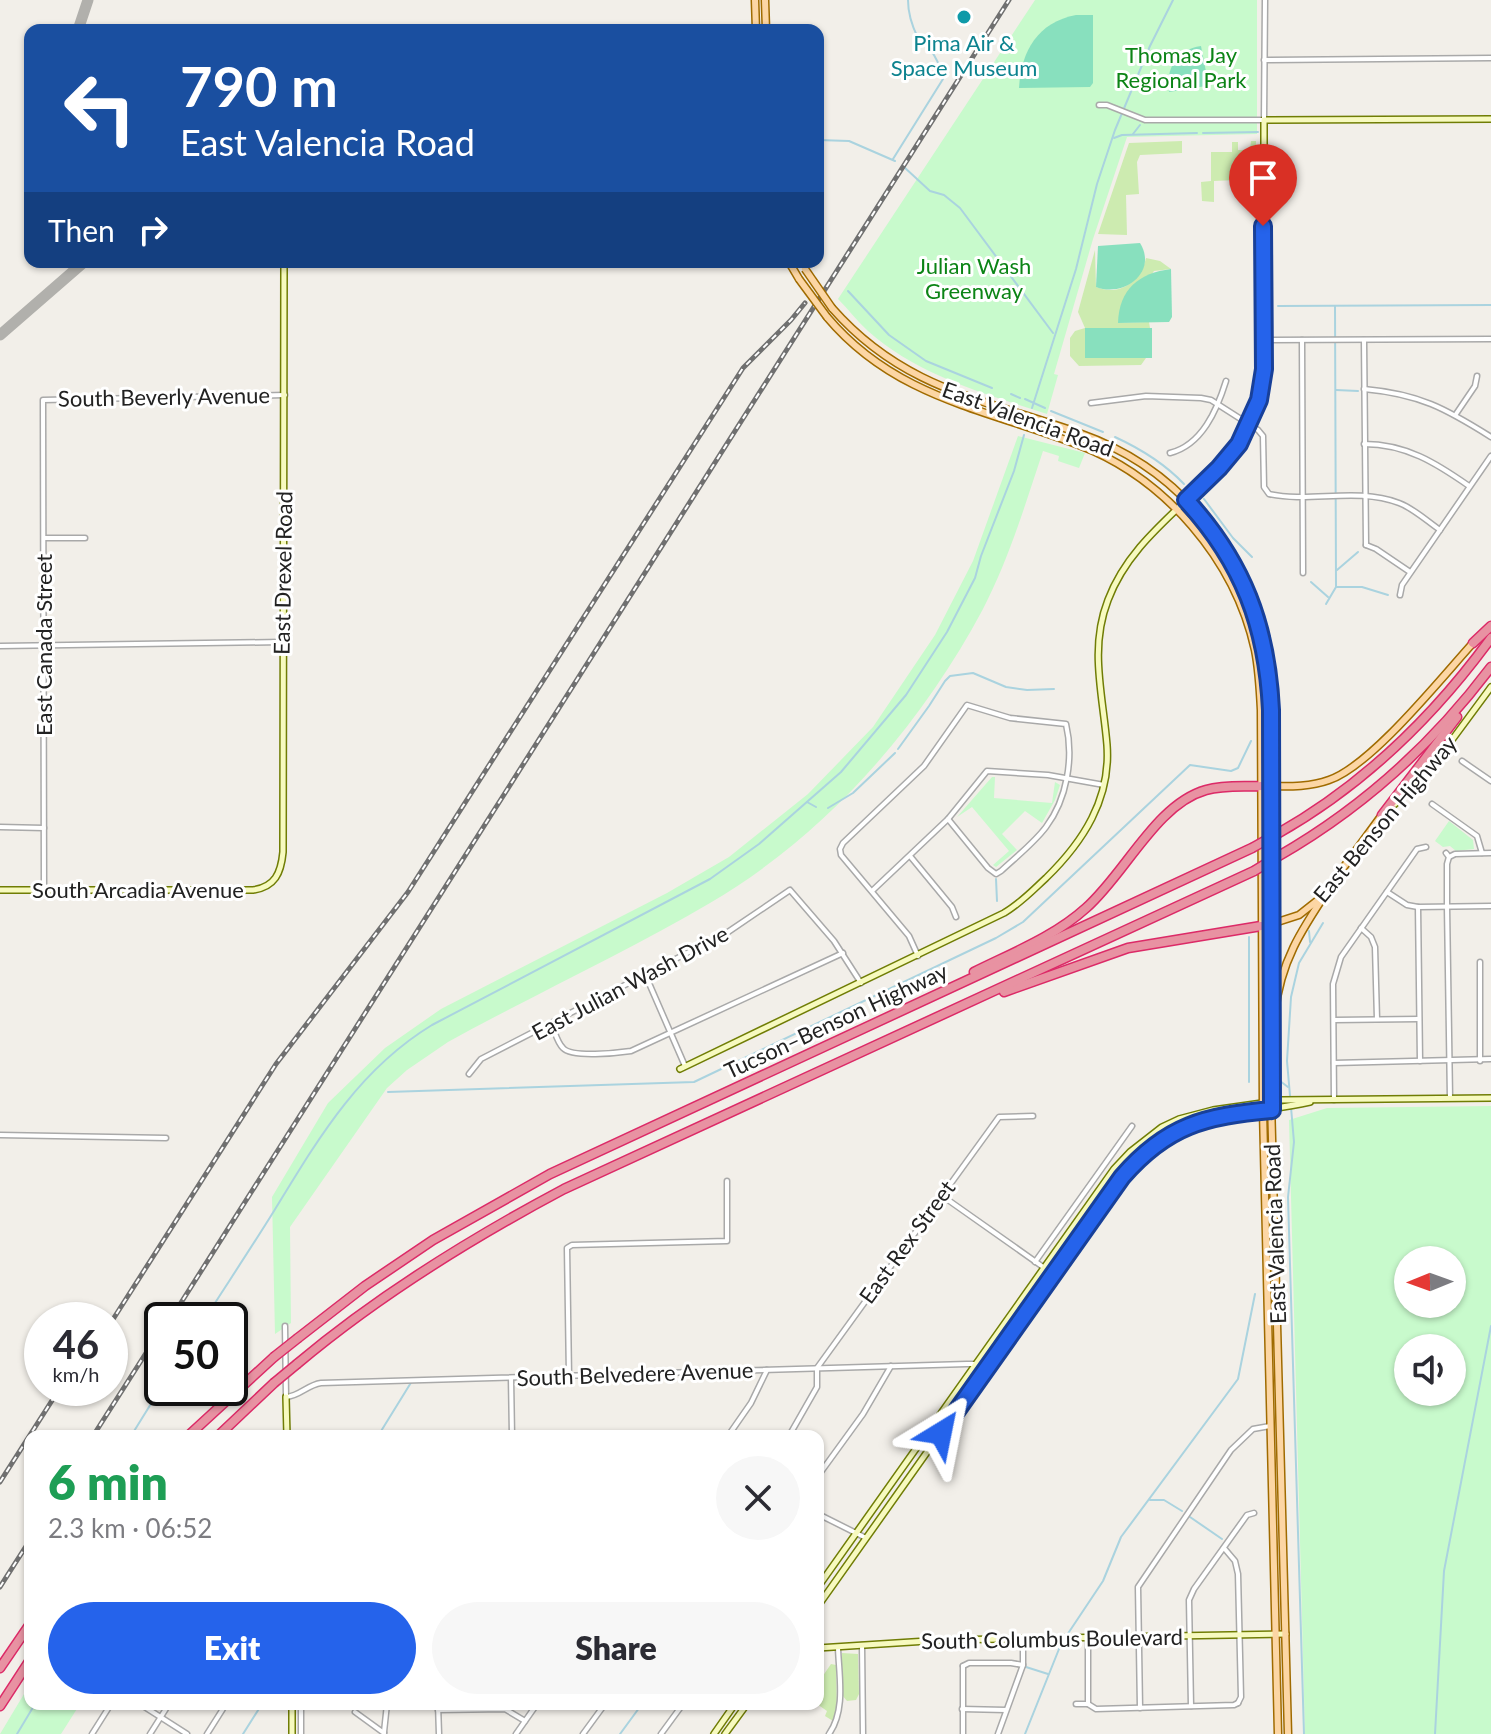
<!DOCTYPE html>
<meta charset="utf-8">
<style>
body{margin:0;font-family:Lato,sans-serif;background:#f7f7f7;color:#2b2b33;height:100vh;display:flex;flex-direction:column;font-size:30px;white-space:nowrap}
*{box-sizing:border-box;margin:0}
p{font-size:26px;color:#7c7c81}
.icon{flex:none;width:44px;height:44px;fill:none;stroke:currentColor;stroke-width:2;stroke-linecap:round;stroke-linejoin:round}
.map{position:relative;flex:1;overflow:hidden}
.sheet{position:absolute;left:24px;top:1430px;width:800px;height:280px;display:flex;flex-direction:column;background:#fff;border-radius:16px;box-shadow:0 2px 6px #0004}
.sheet>*{flex:none}
.top-card{position:absolute;left:24px;top:24px;width:800px;height:244px;border-radius:16px;box-shadow:0 2px 6px #0004;background:#1a4fa0;color:#fff;overflow:hidden}
.needle{width:52px;rotate:269deg}
.buttons{position:absolute;left:1394px;top:1246px;display:grid;gap:16px}
.buttons a{display:grid;place-items:center;width:72px;height:72px;border-radius:50%;background:#fff;box-shadow:0 2px 6px #0004;font-size:40px}
.speed{position:absolute;left:24px;top:1302px;display:flex;gap:16px;font-size:40px;font-weight:700;text-align:center}
.speed>*{display:grid;place-content:center;width:104px;height:104px;border-radius:50%;background:#fff;box-shadow:0 2px 6px #0004;line-height:1}
.speed small{font-size:20px;font-weight:400}
.speed .limit{border:4px solid #111;border-radius:12px;background:#fff;color:#111}
.pin{position:absolute;display:grid;place-items:center;width:68px;height:68px;color:#fff;margin:-82px -34px;border-radius:50% 50% 50% 0;rotate:-45deg;box-shadow:0 0 8px #0007}
.pin .icon{rotate:45deg}
.me{position:absolute;width:88px;margin:-44px;rotate:35deg;stroke-linejoin:round;filter:drop-shadow(0 0 6px #0008)}
.turn{display:flex;align-items:center;gap:28px;height:168px;padding:0 24px;font-size:36px}
.turn .icon{width:104px;height:104px;stroke-width:2.5}
.turn b{display:block;font-size:56px;line-height:68px}
.then{display:flex;align-items:center;height:76px;padding:0 24px;background:#0003;gap:16px;font-size:30px}
.round{display:grid;place-items:center;flex:none;width:84px;height:84px;border-radius:42px;background:#f7f7f7}
.overview{display:flex;align-items:center;justify-content:space-between;height:136px;padding:0 24px}
h1{font-size:48px;font-weight:800;line-height:60px;color:#1e9e55}
.primary-button{display:flex;gap:16px;margin-top:auto;padding:16px 24px}
.primary-button a{flex:1;height:92px;border-radius:48px;background:#2563eb;color:#fff;font-size:32px;font-weight:800;line-height:92px;text-align:center}
.primary-button a+a{background:#f7f7f7;color:#2b2b33}
.map>svg:first-child{display:block}
.grass{fill:#cdebb0}
.park{fill:#c8facc;fill-rule:evenodd}
.pitch{fill:#88e0be}
.lines{fill:none;stroke-linecap:round;stroke-linejoin:round}
.stream{stroke:#aad3df;stroke-width:2}
.taxiway{stroke:#b1b0ac;stroke-width:11}
.street-casing{stroke:#a9a9a9;stroke-width:7}
.secondary-casing{stroke:#707d05;stroke-width:8}
.primary-casing{stroke:#a06b00;stroke-width:9}
.highway-casing{stroke:#dc2a67;stroke-width:11}
.street{stroke:#fff;stroke-width:4}
.secondary{stroke:#f7fabf;stroke-width:5}
.primary{stroke:#fcd6a4;stroke-width:6}
.highway{stroke:#e892a2;stroke-width:8}
.rail-casing{stroke:#707070;stroke-width:5}
.rail{stroke:#fff;stroke-width:2;stroke-dasharray:6;stroke-linecap:butt}
.primary-bridge-casing{stroke:#a06b00;stroke-width:9;stroke-linecap:butt}
.highway-bridge-casing{stroke:#dc2a67;stroke-width:11;stroke-linecap:butt}
.primary-bridge{stroke:#fcd6a4;stroke-width:6}
.highway-bridge{stroke:#e892a2;stroke-width:8}
.route-casing{stroke:#184099;stroke-width:20}
.route{stroke:#2563eb;stroke-width:14}
.culture-dot{fill:#0f9aa8;stroke:#fff;stroke-width:3}
.labels{text-anchor:middle;stroke-width:6;stroke-linejoin:round;paint-order:stroke}
.culture-label{font-size:22px;fill:#0d838f;stroke:#fff}
.park-label{font-size:22px;fill:#0c8416;stroke:#fff}
.street-label{font-size:22px;fill:#222;stroke:#fff}
</style>
<div class="map">
<svg width="1491" height="1734" viewBox="0 0 1491 1734">
<rect width="100%" height="100%" fill="#f2efe9"/>
<g class="grass">
<path d="M1182 141V153L1140 155 1137 162 1139 194 1126 195 1127 235 1098 234 1129 143Z"/>
<path d="M1251 141H1256L1255 190 1237 192 1236 180 1214 181V202L1202 201 1201 182 1211 181V152H1232V142H1238V150H1250Z"/>
<path d="M1095 250 1096 287C1120 297 1141 281 1146 258L1160 261 1171 269 1154 271 1118 323 1149 322 1150 328H1085V358H1146L1141 365 1079 366 1070 356V338L1075 331 1085 328 1078 312Z"/>
<path d="M842 1653 858 1654 859 1694 856 1700 847 1701 842 1695Z"/>
<path d="M831 1664 836 1665 837 1710 833 1721 825 1716 827 1711 817 1704 818 1683Z"/>
</g>
<g class="park">
<path d="M1035 0H1257V134L1127 137 1093 239 1054 374 1058 375 1047 414C983 393 919 376 868 331 857 321 848 309 838 299Z"/>
<path d="M1018 436 1085 453 1079 468 1058 461 1059 456 1043 451C1025 505 1009 559 983 609 920 727 826 835 710 903 625 953 535 994 448 1042L407 1070 387 1088 290 1227 291 1323 275 1334 272 1197 328 1103 385 1048 441 1009 667 893 729 857 808 794 873 727 935 635 973 561Z"/>
<path d="M992 777H995L994 798 1052 803 1055 782 1060 785 1055 800 1042 823 1025 811 1002 834 1017 850 996 867 993 865 1009 851 972 807 957 817Z"/>
<path d="M1449 821 1473 840 1474 849 1456 851 1450 846 1443 847 1435 841Z"/>
<path d="M1491 1106V1734H1305L1289 1120 1327 1108ZM1408 1260H1452V1304H1408ZM1408 1348H1452V1392H1408Z"/>
<path d="M30 1684V1704H80L61 1734H0Z"/>
</g>
<g class="pitch">
<path d="M1076 15H1093V83L1090 87 1019 88C1021 51 1038 22 1076 15Z"/>
<path d="M1201 46 1208 82 1206 86 1169 92C1165 69 1177 49 1201 46Z"/>
<path d="M1140 243C1158 272 1124 298 1096 287L1098 246Z"/>
<path d="M1171 269 1172 317 1169 322 1118 323C1119 289 1139 273 1171 269Z"/>
<rect x="1085" y="328" width="67" height="30"/>
</g>
<g class="lines">
<g class="stream">
<path d="M1203 133 1258 132"/>
<path d="M1133 134 1140 125"/>
<path d="M1114 138 1122 135 1197 133"/>
<path d="M818 140 849 141 895 161"/>
<path d="M893 159 943 79C942 67 929 42 918 38 912 26 908 13 908 0"/>
<path d="M904 167 930 191 944 195 960 208 1053 333"/>
<path d="M848 291 889 335 926 361 992 388"/>
<path d="M1278 306 1491 305"/>
<path d="M1335 306 1336 587"/>
<path d="M1336 390 1358 391"/>
<path d="M1011 394 1020 398"/>
<path d="M1025 399 1045 408"/>
<path d="M1032 408 1076 269 1097 184 1115 130 1150 46 1173 0"/>
<path d="M1051 411 1103 432"/>
<path d="M1115 437C1141 449 1165 464 1184 484"/>
<path d="M1204 499 1233 538 1252 557"/>
<path d="M1337 570 1358 552"/>
<path d="M1311 582 1328 597"/>
<path d="M1326 604 1336 587H1362L1388 595"/>
<path d="M898 749 929 706 945 681 950 676 973 673 1006 687 1027 690 1054 689"/>
<path d="M807 802 816 807"/>
<path d="M828 808 853 793 895 753"/>
<path d="M996 879 997 901"/>
<path d="M1309 931 1310 942"/>
<path d="M1280 1081 1288 1087"/>
<path d="M1249 1082V937"/>
<path d="M388 1092 694 1082 996 938 1023 922 1190 765 1231 771 1238 768 1251 741"/>
<path d="M204 1320C227 1284 251 1248 274 1211 318 1139 358 1070 432 1025L710 879 759 844 841 772 906 695 947 632 975 578 981 556 1014 471 1024 435"/>
<path d="M131 1436 162 1386"/>
<path d="M378 1436 412 1381"/>
<path d="M1150 1500H1164L1182 1511"/>
<path d="M1190 1517 1222 1539"/>
<path d="M1026 1667 1048 1674"/>
<path d="M17 1734 35 1704"/>
<path d="M243 1734 262 1704"/>
<path d="M620 1734 642 1704"/>
<path d="M1025 1734 1061 1644 1103 1581 1121 1537 1238 1379 1255 1294"/>
<path d="M1304 1734 1288 1197 1294 1142 1287 1061 1291 997 1299 963 1323 923"/>
<path d="M1435 1734 1444 1571 1491 1326"/>
</g>
<g class="taxiway">
<path d="M78 30 88 0"/>
<path d="M0 335 84 262"/>
</g>
<g class="street-casing">
<g id="street">
<path d="M1264 60 1491 58"/>
<path d="M1099 105H1107L1145 120H1264L1265 0"/>
<path d="M1264 340 1491 339"/>
<path d="M1302 340 1303 573"/>
<path d="M1364 340 1366 545"/>
<path d="M1364 389C1419 394 1445 408 1491 437"/>
<path d="M1091 403 1146 396 1201 398 1211 400 1258 430 1263 436 1264 487 1269 494C1311 503 1356 487 1399 503 1413 508 1427 521 1440 530"/>
<path d="M1456 414 1475 386 1477 376"/>
<path d="M1364 444C1406 444 1436 463 1469 486"/>
<path d="M1170 453C1202 445 1217 410 1226 381"/>
<path d="M44 538H85"/>
<path d="M1366 545 1376 549 1410 572"/>
<path d="M1400 595 1402 585 1491 456"/>
<path d="M0 646 282 642"/>
<path d="M1462 761 1491 781"/>
<path d="M1432 804 1477 836 1482 853"/>
<path d="M0 827 44 828"/>
<path d="M1446 853 1449 857 1455 854 1491 853"/>
<path d="M910 856 952 907 956 917"/>
<path d="M1449 857 1447 864V907L1450 1098"/>
<path d="M44 891 43 400 285 395"/>
<path d="M872 891 948 819 987 771 1048 775 1104 785"/>
<path d="M1387 892 1407 905 1418 907 1491 906"/>
<path d="M1418 907 1420 1061"/>
<path d="M1361 928 1371 937 1375 947 1377 1019"/>
<path d="M918 956 909 936 841 855 840 849 843 843 924 766 967 705 1010 718 1066 724C1074 758 1067 799 1046 827 1034 843 1016 857 1001 871L996 874 988 868 948 819"/>
<path d="M1480 962V1061"/>
<path d="M645 974 685 1066"/>
<path d="M1334 1020 1419 1019"/>
<path d="M552 1025C555 1032 557 1042 563 1048 572 1058 617 1053 631 1051L843 953"/>
<path d="M1334 1063 1491 1059"/>
<path d="M469 1074 481 1059 728 932 790 890 834 941 861 983"/>
<path d="M1334 1100 1333 984 1341 957 1417 849 1426 847"/>
<path d="M0 1135 166 1138"/>
<path d="M941 1195 1053 1274"/>
<path d="M1035 1262 1132 1126"/>
<path d="M285 1326 286 1397C300 1396 307 1385 321 1383L967 1364H975L985 1371"/>
<path d="M569 1376 567 1248 572 1245 727 1241V1181"/>
<path d="M511 1378 512 1436"/>
<path d="M728 1436 751 1403 767 1370"/>
<path d="M789 1436 817 1387V1368L999 1117 1033 1116"/>
<path d="M818 1476 863 1414 891 1366"/>
<path d="M818 1514 866 1538"/>
<path d="M1224 1548 1235 1561 1238 1574 1241 1697 1238 1703"/>
<path d="M1088 1637V1704"/>
<path d="M862 1645 863 1734"/>
<path d="M963 1666V1734"/>
<path d="M963 1666 969 1663H1011L1023 1665"/>
<path d="M140 1704 187 1734"/>
<path d="M301 1704V1734"/>
<path d="M438 1704 439 1734"/>
<path d="M1076 1704H1088L1096 1709 1234 1705 1238 1703"/>
<path d="M1191 1706 1189 1600 1194 1589 1247 1515 1254 1513"/>
<path d="M1140 1708 1138 1587 1231 1450 1253 1429 1270 1426"/>
<path d="M962 1709 1006 1710"/>
<path d="M438 1710 505 1709 525 1721"/>
<path d="M355 1712 384 1733"/>
<path d="M384 1732 387 1704"/>
<path d="M92 1734 111 1704"/>
<path d="M150 1734 169 1704"/>
<path d="M207 1734 226 1704"/>
<path d="M516 1734 537 1704"/>
<path d="M583 1734 605 1704"/>
<path d="M661 1734 683 1704"/>
<path d="M829 1734C846 1710 839 1676 838 1648"/>
<path d="M998 1734 1023 1665V1638"/>
</g>
</g>
<g class="secondary-casing">
<g id="secondary">
<path d="M1395 804 1446 748 1491 687"/>
<path d="M0 890H253C275 887 281 873 283 852L284 262"/>
<path d="M680 1069 1004 913C1021 903 1032 891 1046 878 1083 842 1111 799 1107 745 1103 695 1089 649 1108 600 1143 507 1256 479 1264 369V120L1491 119"/>
<path d="M286 1397 287 1436"/>
<path d="M818 1587 1114 1169 1130 1152 1162 1127 1179 1119 1213 1110 1282 1100 1491 1098"/>
<path d="M818 1606 1122 1177C1182 1108 1229 1119 1310 1102"/>
<path d="M818 1648 943 1640 1286 1634"/>
<path d="M292 1704V1734"/>
<path d="M714 1734 735 1704"/>
<path d="M725 1734 747 1704"/>
</g>
</g>
<g class="primary-casing">
<g id="primary">
<path d="M755 0 756 30"/>
<path d="M765 0 766 30"/>
<path d="M789 262 799 279"/>
<path d="M832 308C903 389 983 399 1079 433 1201 476 1265 584 1271 710V1101L1288 1734"/>
<path d="M827 317C895 398 986 409 1079 445 1165 478 1235 559 1255 650 1259 670 1260 690 1261 710L1263 1111 1278 1734"/>
<path d="M1261 786C1284 786 1307 788 1329 780 1371 766 1442 677 1473 643"/>
<path d="M1338 875 1382 815"/>
<path d="M1268 925 1299 915 1318 900"/>
<path d="M1275 1012C1281 955 1308 921 1338 875"/>
</g>
</g>
<g class="highway-casing">
<g id="highway">
<path d="M1473 643 1491 626"/>
<path d="M1382 815 1457 717"/>
<path d="M1277 834C1362 786 1434 716 1491 638"/>
<path d="M1277 857C1361 809 1433 744 1491 667"/>
<path d="M974 972C1012 953 1054 937 1086 908 1125 874 1156 804 1206 790 1224 785 1243 787 1261 786"/>
<path d="M1004 992 1128 948 1261 926"/>
<path d="M298 1338 365 1286 433 1240 550 1174 1252 848"/>
<path d="M297 1364C379 1295 470 1239 564 1189L1254 871"/>
<path d="M188 1436 274 1357"/>
<path d="M218 1436 274 1383"/>
<path d="M0 1668 30 1624"/>
<path d="M0 1706 30 1660"/>
</g>
</g>
<use href="#street" class="street"/>
<use href="#secondary" class="secondary"/>
<use href="#primary" class="primary"/>
<use href="#highway" class="highway"/>
<g class="rail-casing">
<g id="rail">
<path d="M170 1320 1009 0"/>
<path d="M110 1324 276 1064 408 892 743 368 791 320 805 303"/>
<path d="M93 1436 162 1328"/>
<path d="M0 1482 60 1388"/>
<path d="M0 1587 30 1540"/>
</g>
</g>
<use href="#rail" class="rail"/>
<g class="primary-bridge-casing">
<g id="primary-bridge">
<path d="M805 269 832 308"/>
<path d="M799 279 827 317"/>
</g>
</g>
<g class="highway-bridge-casing">
<g id="highway-bridge">
<path d="M1252 848 1277 834"/>
<path d="M1254 871 1277 857"/>
<path d="M274 1357 298 1338"/>
<path d="M274 1383 297 1364"/>
</g>
</g>
<use href="#primary-bridge" class="primary-bridge"/>
<use href="#highway-bridge" class="highway-bridge"/>
</g>
<g class="lines">
<g class="route-casing">
<path id="route" d="M941 1433 1122 1177C1167 1125 1205 1116 1272 1110L1271 710C1267 626 1243 562 1186 500L1219 468 1239 444 1259 400 1264 369 1263 226"/>
</g>
<use href="#route" class="route"/>
</g>
<circle class="culture-dot" cx="964" cy="17" r="8"/>
<g class="labels">
<g class="culture-label">
<text x="964" y="51">Pima Air &amp;<tspan x="964" dy="25">Space Museum</tspan></text>
</g>
<g class="park-label">
<text x="1181" y="63">Thomas Jay<tspan x="1181" dy="25">Regional Park</tspan></text>
<text x="974" y="274">Julian Wash<tspan x="974" dy="25">Greenway</tspan></text>
</g>
<g class="street-label">
<text transform="translate(164 397) rotate(-1)" y="8">South Beverly Avenue</text>
<text transform="translate(1028 419) rotate(20)" y="8">East Valencia Road</text>
<text transform="translate(283 573) rotate(-89)" y="8">East Drexel Road</text>
<text transform="translate(44 645) rotate(-90)" y="8">East Canada Street</text>
<text transform="translate(1385 819) rotate(-50)" y="8">East Benson Highway</text>
<text x="138" y="898">South Arcadia Avenue</text>
<text transform="translate(630 983) rotate(-28)" y="8">East Julian Wash Drive</text>
<text transform="translate(836 1021) rotate(-25)" y="8">Tucson–Benson Highway</text>
<text transform="translate(1275 1234) rotate(-92)" y="8">East Valencia Road</text>
<text transform="translate(907 1242) rotate(-54)" y="8">East Rex Street</text>
<text transform="translate(635 1374) rotate(-2)" y="8">South Belvedere Avenue</text>
<text transform="translate(1052 1639) rotate(-1)" y="8">South Columbus Boulevard</text>
</g>
</g>
</svg>
<div class="buttons">
<a><svg class="needle" viewBox="-14 -14 28 28"><path d="M0-13l5 13h-10z" fill="#e53935"/><path d="M0 13l5-13h-10z" fill="#7c7c81"/></svg></a>
<a><svg class="icon" aria-label="sound" viewBox="0 0 24 24"><path d="M4 9h4l5-4v14l-5-4H4zM17 9q2 3 0 6"/></svg></a>
</div>
<div class="speed"><div>46<small>km/h</small></div><div class="limit">50</div></div>
<div class="pin" style="left:1263px;top:226px;background:#d93025"><svg class="icon" aria-label="arrive" viewBox="0 0 24 24"><path d="M6 21V4h12l-3 4 3 4H6"/></svg></div>
<svg class="me" style="left:941px;top:1433px" viewBox="-20 -20 40 40"><path d="M0-17L14 15 0 8-14 15z" fill="#2563eb" stroke="#fff" stroke-width="4"/></svg>
<div class="top-card">
<div class="turn"><svg class="icon" aria-label="left" viewBox="0 0 24 24"><path d="M17 20v-9H6M10 6l-5 5 5 5"/></svg><div><b>790 m</b>East Valencia Road</div></div>
<div class="then">Then<svg class="icon" aria-label="right" viewBox="0 0 24 24"><path d="M7 20v-9h11M14 6l5 5-5 5"/></svg></div>
</div>
<section class="sheet">
<div class="overview"><div><h1>6 min</h1><p>2.3 km · 06:52</p></div><a class="round"><svg class="icon" aria-label="close" viewBox="0 0 24 24"><path d="M6 6l12 12M18 6L6 18"/></svg></a></div>
<div class="primary-button"><a>Exit</a><a>Share</a></div>
</section>
</div>
